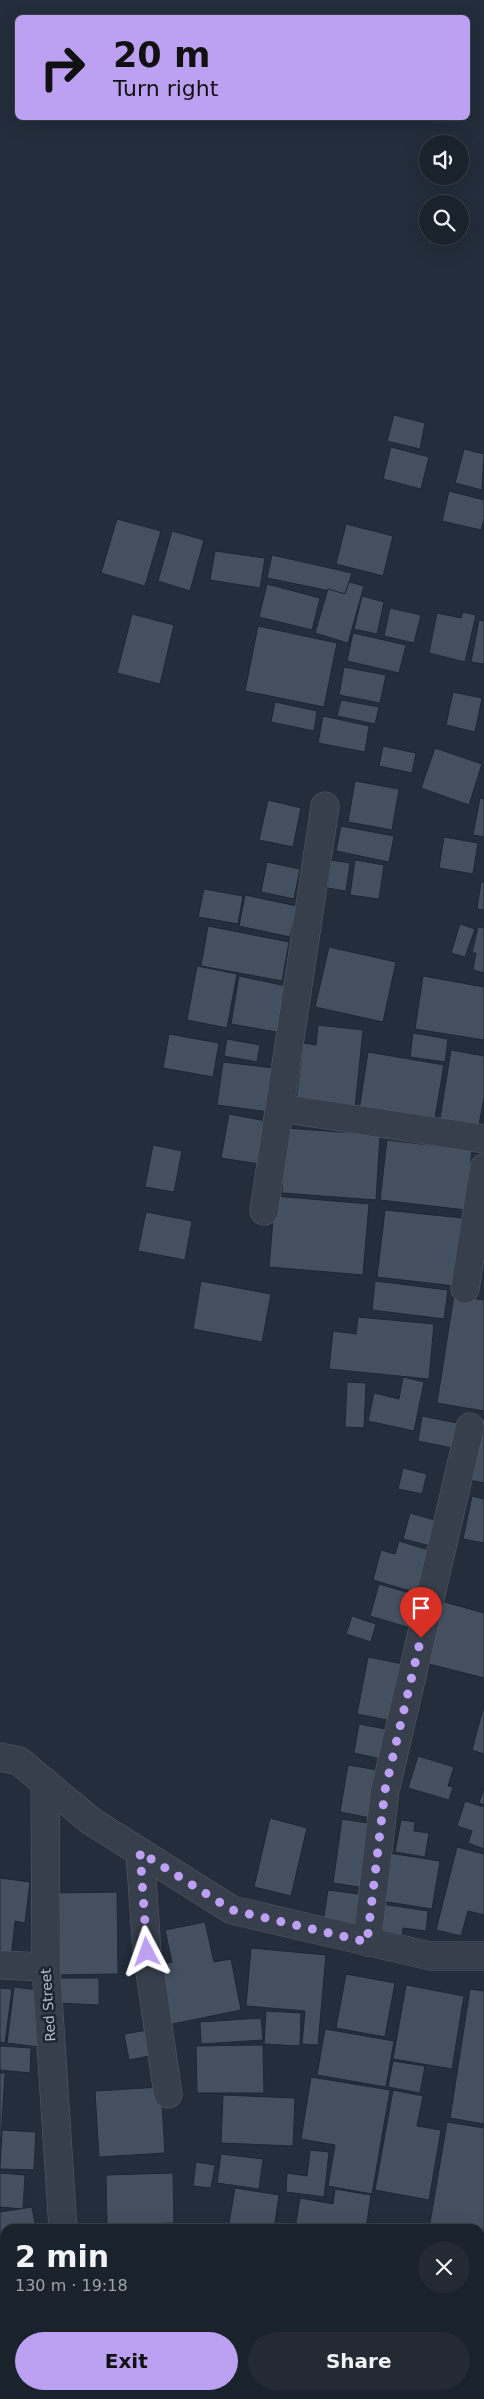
<!DOCTYPE html>
<meta charset="utf-8">
<style>
body{margin:0;font-family:"DejaVu Sans",sans-serif;background:#232a34;color:#f1f3f6;height:100vh;display:flex;flex-direction:column;font-size:19px;white-space:nowrap}
*{box-sizing:border-box;margin:0}
p{font-size:16px;color:#9fa4a9}
.icon{flex:none;width:28px;height:28px;fill:none;stroke:currentColor;stroke-width:2;stroke-linecap:round;stroke-linejoin:round}
.map{position:relative;flex:1;overflow:hidden}
.sheet{position:absolute;left:0px;top:2224px;width:485px;height:176px;display:flex;flex-direction:column;background:#1a222c;border-radius:15px 15px 0 0;box-shadow:0 5px 20px #0002,0 0 0 1px #383f48}
.sheet>*{flex:none}
.hud{position:absolute;left:15px;top:15px;width:455px;height:105px;border-radius:8px;box-shadow:0 5px 20px #0002,0 0 0 1px #383f48;background:#bca0f2;color:#111;overflow:hidden}
.tools{position:absolute;left:419px;top:135px;display:grid;gap:10px}
.tools a{display:grid;place-items:center;width:50px;height:50px;border-radius:50%;background:#1a222c;box-shadow:0 5px 20px #0002,0 0 0 1px #383f48;font-size:25px}
.pin{position:absolute;display:grid;place-items:center;width:42px;height:42px;color:#fff;margin:-51px -21px;border-radius:50% 50% 50% 0;rotate:-45deg;box-shadow:0 0 5px #0007}
.pin .icon{rotate:45deg}
.me{position:absolute;width:55px;margin:-28px;rotate:356deg;stroke-linejoin:round;filter:drop-shadow(0 0 4px #0008)}
.turn{display:flex;align-items:center;gap:18px;height:105px;padding:0 15px;font-size:22px}
.turn .icon{width:65px;height:65px;stroke-width:2.5}
.turn b{display:block;font-size:35px;line-height:42px}
.round{display:grid;place-items:center;flex:none;width:52px;height:52px;border-radius:26px;background:#232a34}
.overview{display:flex;align-items:center;justify-content:space-between;height:85px;padding:0 15px}
h1{font-size:30px;font-weight:600;line-height:38px}
.cta{display:flex;gap:10px;margin-top:auto;padding:10px 15px}
.cta a{flex:1;height:58px;border-radius:30px;background:#bca0f2;color:#111;font-size:20px;font-weight:600;line-height:58px;text-align:center}
.cta a+a{background:#232a34;color:#f1f3f6}
.map>svg:first-child{display:block}
.building{fill:#445060;stroke:#1e2632}
.lines{fill:none;stroke-linecap:round;stroke-linejoin:round}
.minor-casing{stroke:#555d69;stroke-width:29}
.minor{stroke:#373f4c;stroke-width:28}
.route{stroke:#bca0f2;stroke-width:9;stroke-dasharray:0 16.2}
.labels{text-anchor:middle;stroke-width:5;stroke-linejoin:round;paint-order:stroke}
.street-label{font-size:14px;fill:#b2bac7;stroke:#1c2430}
</style>
<div class="map">
<svg width="484" height="2399" viewBox="0 0 484 2399">
<rect width="100%" height="100%" fill="#232d3b"/>
<g class="building">
<path d="M394 415 425 423 420 449 387 441Z"/>
<path d="M391 447 429 457 421 489 383 479Z"/>
<path d="M464 449 484 454 482 490 455 483Z"/>
<path d="M449 491 484 500V519L481 530 442 521Z"/>
<path d="M117 519 161 531 145 586 101 573Z"/>
<path d="M346 524 393 536 383 576 336 564Z"/>
<path d="M172 531 204 540 190 591 158 581Z"/>
<path d="M215 551 265 558 260 588 210 580Z"/>
<path d="M272 555 352 573 345 594 267 578Z"/>
<path d="M349 582 364 586 348 643 315 633 328 589 345 594Z"/>
<path d="M267 584 320 598 312 630 259 617Z"/>
<path d="M362 596 384 602 377 634 354 629Z"/>
<path d="M390 608 421 615 414 643 384 636Z"/>
<path d="M463 612 476 615 465 662 429 653 437 613 461 618Z"/>
<path d="M132 614 174 625 160 684 117 673Z"/>
<path d="M479 620 484 621V664L471 662Z"/>
<path d="M258 626 337 643 324 707 245 691Z"/>
<path d="M353 633 406 645 399 673 347 661Z"/>
<path d="M344 667 386 675 380 703 339 695Z"/>
<path d="M453 692 482 698 475 732 446 725Z"/>
<path d="M341 700 379 707 375 724 337 716Z"/>
<path d="M275 702 317 711 314 731 271 722Z"/>
<path d="M323 716 369 726 365 752 318 743Z"/>
<path d="M383 746 416 753 412 773 379 766Z"/>
<path d="M435 748 482 764 469 805 421 788Z"/>
<path d="M355 781 399 789 392 830 348 822Z"/>
<path d="M480 798 484 799V837L473 835Z"/>
<path d="M268 800 301 808 293 847 259 840Z"/>
<path d="M341 826 394 836 389 862 336 851Z"/>
<path d="M444 837 478 843 473 874 439 868Z"/>
<path d="M331 860 350 863 346 891 327 888Z"/>
<path d="M355 860 384 865 379 899 350 895Z"/>
<path d="M267 862 300 869 294 899 261 892Z"/>
<path d="M481 882H484V910L477 909Z"/>
<path d="M204 889 243 896 238 924 198 917Z"/>
<path d="M245 895 297 906 290 937 239 926Z"/>
<path d="M460 924 475 929 465 957 451 953Z"/>
<path d="M208 926 289 942 282 981 201 966Z"/>
<path d="M478 927 484 928V973L473 970 476 953H472Z"/>
<path d="M329 947 396 962 383 1022 315 1007Z"/>
<path d="M197 966 237 974 227 1028 187 1020Z"/>
<path d="M239 976 291 987 282 1033 231 1024Z"/>
<path d="M423 976 484 987V1040L415 1029Z"/>
<path d="M318 1025 363 1030 355 1108 296 1101 303 1043 316 1045Z"/>
<path d="M413 1033 448 1039 445 1062 410 1057Z"/>
<path d="M169 1034 219 1043 213 1077 163 1068Z"/>
<path d="M227 1039 260 1045 257 1062 224 1056Z"/>
<path d="M451 1050 484 1056V1097L478 1131 439 1125Z"/>
<path d="M368 1052 444 1065 434 1123 359 1110Z"/>
<path d="M223 1062 274 1068 269 1112 217 1105Z"/>
<path d="M229 1114 266 1121 259 1164 221 1158Z"/>
<path d="M286 1128 380 1135 376 1200 282 1193Z"/>
<path d="M387 1140 472 1150 466 1210 380 1200Z"/>
<path d="M153 1145 182 1151 174 1192 145 1187Z"/>
<path d="M275 1196 369 1204 363 1275 269 1267Z"/>
<path d="M385 1210 462 1218 454 1286 377 1277Z"/>
<path d="M146 1212 192 1221 185 1260 138 1251Z"/>
<path d="M201 1281 271 1294 262 1342 193 1329Z"/>
<path d="M375 1281 448 1290 444 1319 372 1310Z"/>
<path d="M454 1295 484 1300V1411L437 1403Z"/>
<path d="M358 1317 434 1324 429 1379 329 1369 333 1331 356 1334Z"/>
<path d="M403 1377 424 1382 414 1431 368 1421 374 1393 399 1399Z"/>
<path d="M347 1382 366 1383 364 1428 345 1427Z"/>
<path d="M422 1416 462 1424 457 1449 418 1441Z"/>
<path d="M481 1419H484V1483L470 1480Z"/>
<path d="M403 1468 427 1474 422 1494 398 1489Z"/>
<path d="M472 1496 484 1499V1543L463 1539Z"/>
<path d="M410 1513 438 1521 431 1546 403 1539Z"/>
<path d="M399 1541 436 1552 424 1595 373 1580 381 1550 395 1554Z"/>
<path d="M379 1584 423 1597 414 1629 370 1616Z"/>
<path d="M441 1601 484 1613V1678L425 1663Z"/>
<path d="M352 1616 376 1624 371 1642 346 1634Z"/>
<path d="M368 1657 408 1665 397 1722 357 1714Z"/>
<path d="M484 1705V1754L472 1750Z"/>
<path d="M359 1724 391 1730 385 1760 354 1753Z"/>
<path d="M418 1756 454 1767 448 1786 453 1787 449 1800 408 1788Z"/>
<path d="M348 1765 384 1771 376 1819 340 1812Z"/>
<path d="M484 1787V1805L479 1803Z"/>
<path d="M465 1801 484 1807V1849L468 1843 472 1831 457 1826Z"/>
<path d="M270 1818 307 1828 291 1896 254 1887Z"/>
<path d="M342 1819 374 1824 365 1888 333 1883Z"/>
<path d="M401 1820 415 1822 414 1831 429 1833 425 1857 395 1852Z"/>
<path d="M457 1847 484 1854V1915L468 1911 461 1936 436 1930Z"/>
<path d="M382 1852 440 1861 432 1909 375 1900Z"/>
<path d="M0 1878 30 1882 25 1923 15 1921 11 1959 0 1958Z"/>
<path d="M328 1890 366 1895 361 1934 322 1928Z"/>
<path d="M117 1892 118 1974 55 1975 53 1893Z"/>
<path d="M375 1903 428 1911 426 1931 403 1928 401 1944 370 1939Z"/>
<path d="M205 1922 214 1962 231 1959 241 2010 163 2026 151 1966 172 1962 165 1930Z"/>
<path d="M251 1948 326 1955 318 2045 302 2044 305 2011 246 2006Z"/>
<path d="M346 1974 395 1983 385 2037 336 2028Z"/>
<path d="M56 1978H99V2005L56 2003Z"/>
<path d="M406 1985 464 1996 452 2069 393 2059Z"/>
<path d="M14 1987 45 1991 39 2047 7 2043Z"/>
<path d="M0 1988 12 1989 5 2043 0 2042Z"/>
<path d="M470 1989 484 1991V2124L450 2118Z"/>
<path d="M266 2011 301 2013 300 2046 264 2044Z"/>
<path d="M261 2018 263 2040 201 2044 200 2022Z"/>
<path d="M154 2029 160 2054 129 2060 124 2034Z"/>
<path d="M325 2029 394 2041 386 2087 317 2075Z"/>
<path d="M263 2045 264 2093H197L196 2046Z"/>
<path d="M0 2046 31 2048 30 2073 0 2070Z"/>
<path d="M393 2061 425 2066 420 2093 388 2087Z"/>
<path d="M0 2073H5L1 2139H0Z"/>
<path d="M311 2077 390 2090 372 2194 328 2186 335 2145 301 2139Z"/>
<path d="M161 2087 165 2153 99 2157 95 2091Z"/>
<path d="M393 2090 423 2096 417 2126 441 2130 429 2200 375 2190Z"/>
<path d="M223 2095 295 2098 293 2146 221 2143Z"/>
<path d="M447 2122 484 2128V2250L480 2249V2229H429Z"/>
<path d="M2 2130 36 2132 34 2170 0 2169Z"/>
<path d="M310 2150 329 2152 324 2197 286 2192 287 2173 307 2176Z"/>
<path d="M221 2154 263 2159 259 2189 217 2183Z"/>
<path d="M196 2162 215 2165 211 2188 193 2186Z"/>
<path d="M0 2173 25 2175 23 2209 0 2207Z"/>
<path d="M173 2173 174 2223 107 2225 106 2175Z"/>
<path d="M235 2188 279 2195 274 2229 229 2223Z"/>
<path d="M335 2189 371 2195 366 2229H295L300 2198 333 2204Z"/>
<path d="M32 2207 36 2229H5V2234L0 2235V2212Z"/>
<path d="M162 2224V2229H73V2227Z"/>
<path d="M5 2237V2257L0 2258V2238Z"/>
<path d="M5 2259V2273L0 2274V2260Z"/>
<path d="M480 2264 484 2265V2302L480 2301Z"/>
<path d="M5 2275V2296L1 2297 0 2276Z"/>
<path d="M480 2304 484 2305 480 2326Z"/>
<path d="M0 2321H5V2376L0 2377Z"/>
<rect x="480" y="2359" width="4" height="28"/>
<path d="M0 2379H5V2395H27V2399H0Z"/>
<rect x="88" y="2395" width="105" height="4"/>
<path d="M195 2395H225V2396L195 2398Z"/>
<path d="M235 2395H280L279 2399H234Z"/>
<path d="M409 2395H432L433 2399H410Z"/>
<path d="M460 2395H475L476 2399H449Z"/>
</g>
<g class="lines">
<g class="minor-casing">
<g id="minor">
<path d="M280 1108 484 1139"/>
<path d="M264 1211 325 806"/>
<path d="M465 1289 484 1168"/>
<path d="M0 1757 19 1761 91 1821 232 1910 430 1956H484"/>
<path d="M45 1782 46 1967 63 2229"/>
<path d="M140 1852 147 1952 168 2094"/>
<path d="M367 1942 385 1791 470 1427"/>
<path d="M0 1965 46 1967"/>
<path d="M75 2395 76 2399"/>
</g>
</g>
<use href="#minor" class="minor"/>
</g>
<g class="lines">
<path class="route" d="M147 1952 140 1852 232 1910 367 1942 385 1790 421 1638"/>
</g>
<g class="labels">
<g class="street-label">
<text transform="translate(48 2005) rotate(-94)" y="5">Red Street</text>
</g>
</g>
</svg>
<div class="tools">
<a><svg class="icon" aria-label="sound" viewBox="0 0 24 24"><path d="M4 9h4l5-4v14l-5-4H4zM17 9q2 3 0 6"/></svg></a>
<a><svg class="icon" aria-label="search" viewBox="0 0 24 24"><circle cx="10" cy="10" r="6"/><path d="M15 15l6 6"/></svg></a>
</div>
<div class="pin" style="left:421px;top:1638px;background:#d93025"><svg class="icon" aria-label="arrive" viewBox="0 0 24 24"><path d="M6 21V4h12l-3 4 3 4H6"/></svg></div>
<svg class="me" style="left:147px;top:1952px" viewBox="-20 -20 40 40"><path d="M0-17L14 15 0 8-14 15z" fill="#bca0f2" stroke="#fff" stroke-width="4"/></svg>
<div class="hud">
<div class="turn"><svg class="icon" aria-label="right" viewBox="0 0 24 24"><path d="M7 20v-9h11M14 6l5 5-5 5"/></svg><div><b>20 m</b>Turn right</div></div>
</div>
<section class="sheet">
<div class="overview"><div><h1>2 min</h1><p>130 m · 19:18</p></div><a class="round"><svg class="icon" aria-label="close" viewBox="0 0 24 24"><path d="M6 6l12 12M18 6L6 18"/></svg></a></div>
<div class="cta"><a>Exit</a><a>Share</a></div>
</section>
</div>
